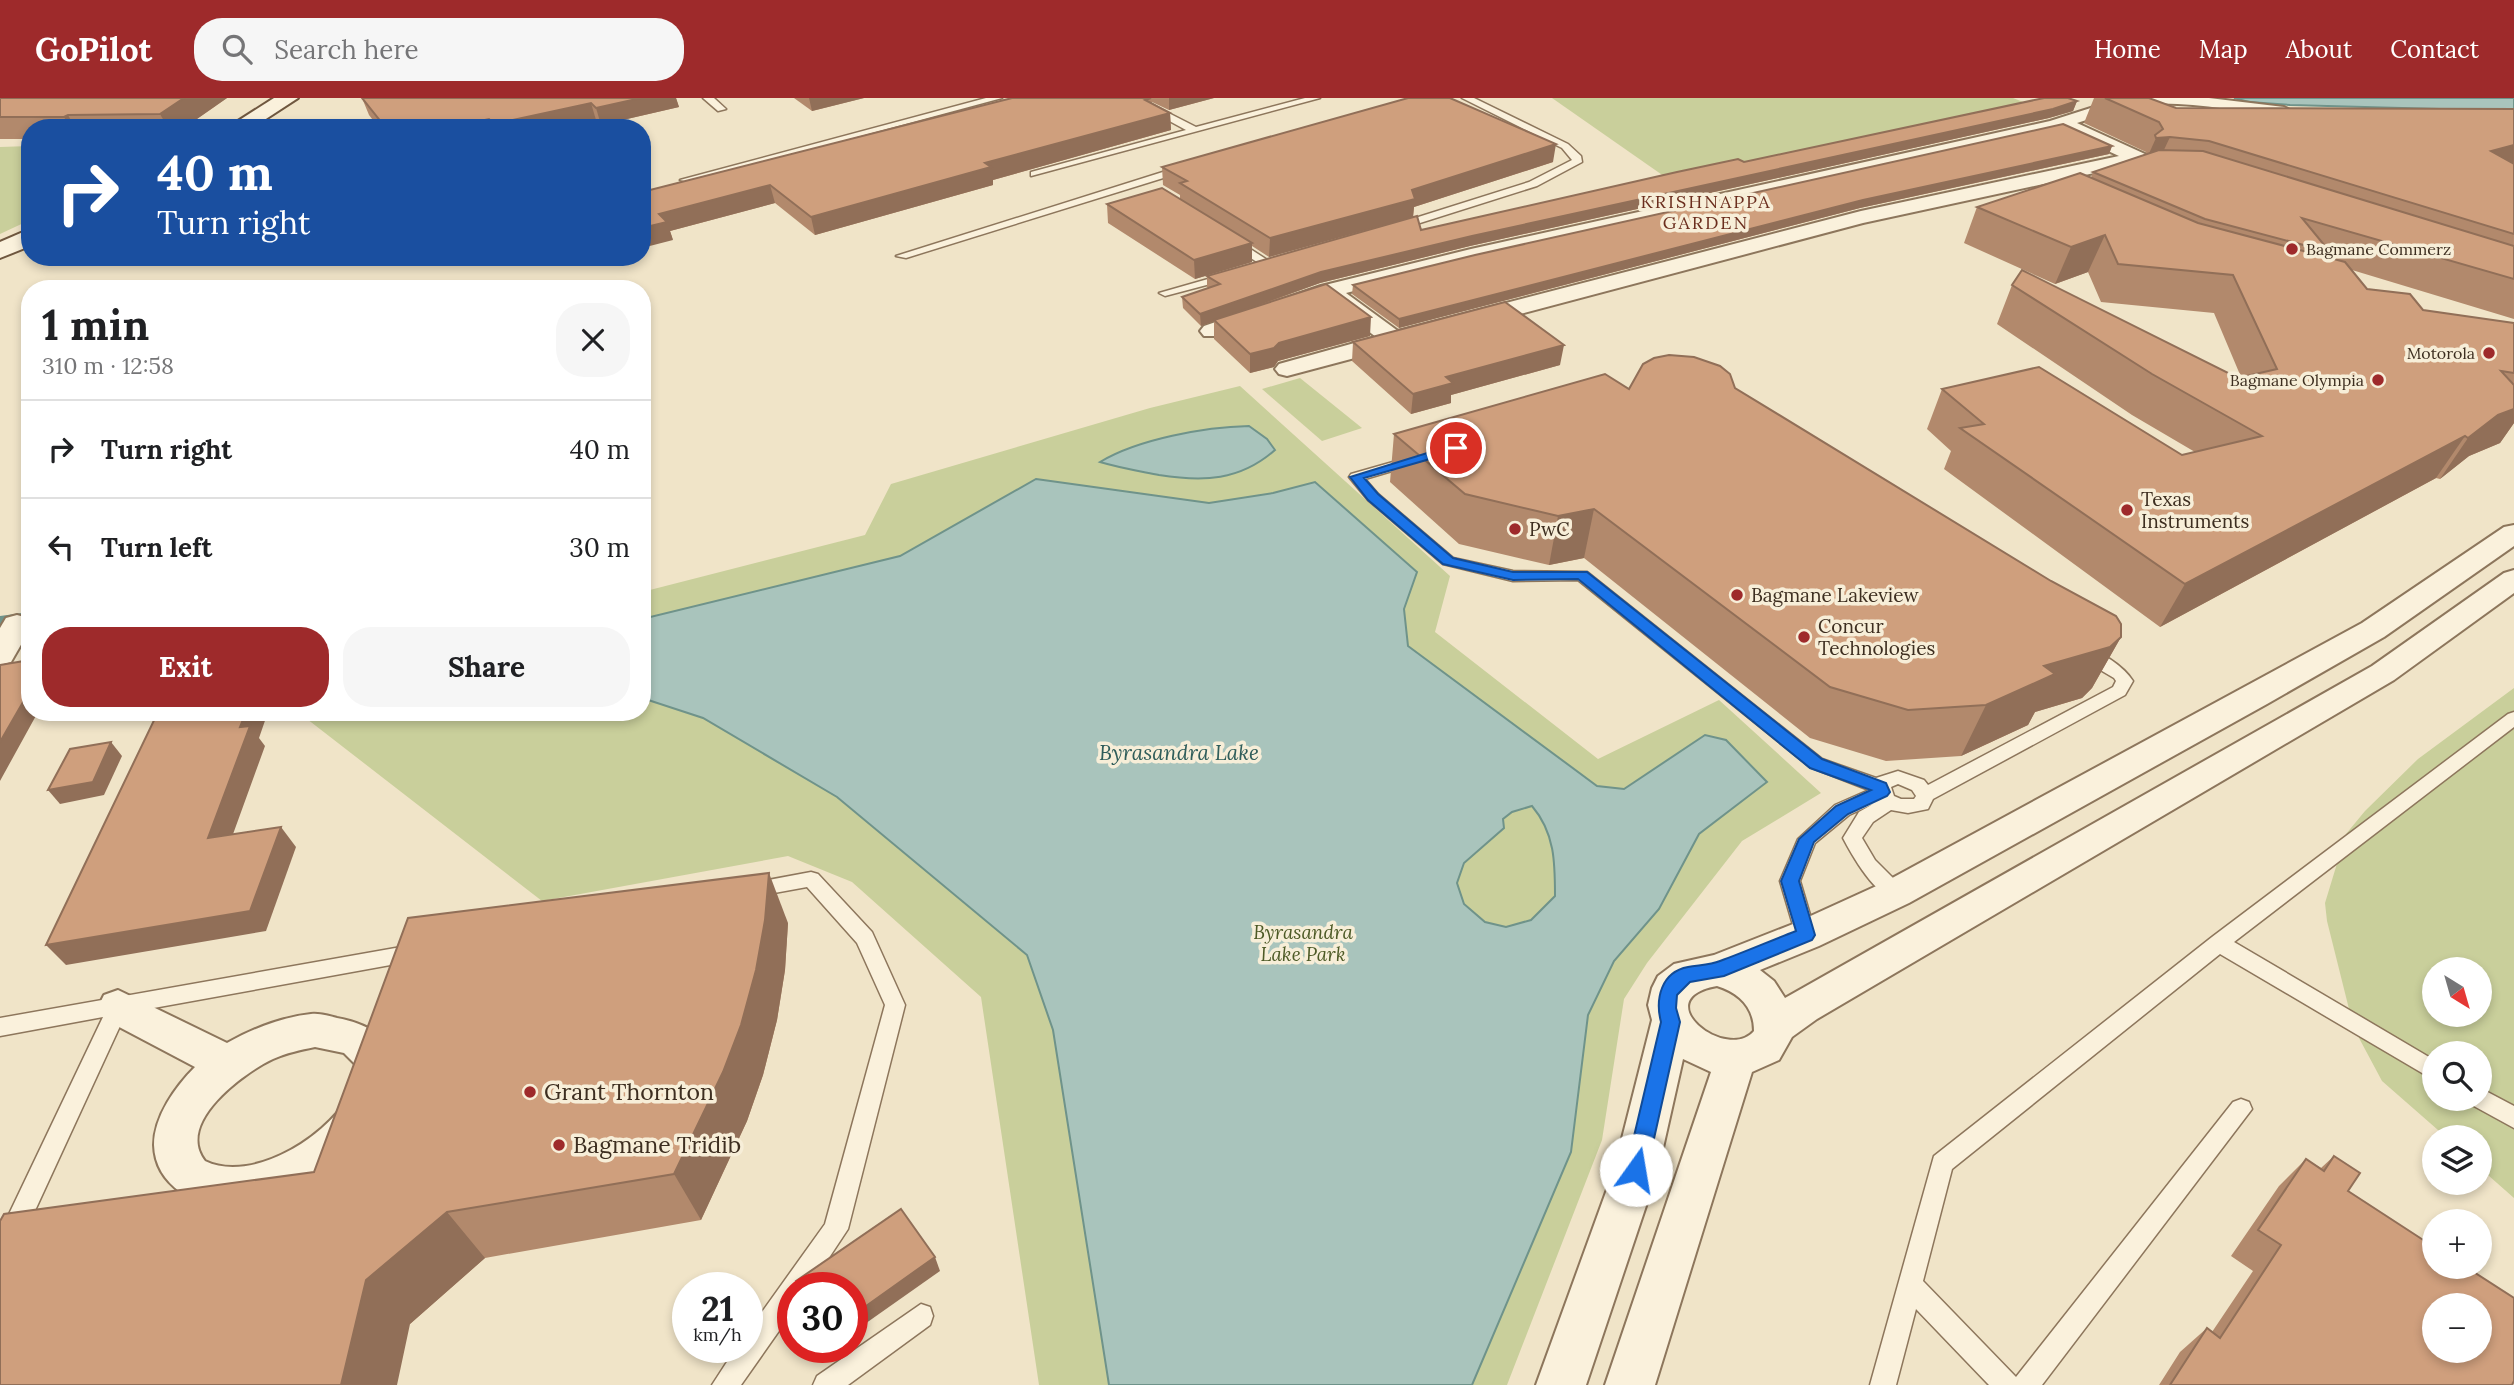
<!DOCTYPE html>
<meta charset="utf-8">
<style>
body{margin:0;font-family:Lora,serif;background:#f6f6f6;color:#202124;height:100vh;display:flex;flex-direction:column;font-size:26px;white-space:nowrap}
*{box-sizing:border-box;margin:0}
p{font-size:23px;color:#757577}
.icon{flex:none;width:38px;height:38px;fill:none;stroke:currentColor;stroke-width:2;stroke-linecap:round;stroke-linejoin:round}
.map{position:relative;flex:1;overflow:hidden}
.side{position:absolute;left:21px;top:182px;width:630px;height:441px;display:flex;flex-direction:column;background:#fff;border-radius:28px;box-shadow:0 4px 10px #0003}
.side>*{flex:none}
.top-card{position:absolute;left:21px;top:21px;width:630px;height:147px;border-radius:28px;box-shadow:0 4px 10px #0003;background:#1a4fa0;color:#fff;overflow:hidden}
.needle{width:46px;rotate:143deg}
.buttons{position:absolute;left:2422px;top:859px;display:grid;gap:14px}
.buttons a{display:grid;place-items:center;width:70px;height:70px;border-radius:50%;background:#fff;box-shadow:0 4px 10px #0003;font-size:35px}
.speed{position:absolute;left:672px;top:1174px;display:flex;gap:14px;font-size:35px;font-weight:700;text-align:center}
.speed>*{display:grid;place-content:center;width:91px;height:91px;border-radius:50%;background:#fff;box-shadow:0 4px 10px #0003;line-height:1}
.speed small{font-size:18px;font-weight:400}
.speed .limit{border:10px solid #d22;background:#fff;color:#111}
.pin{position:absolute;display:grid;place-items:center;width:60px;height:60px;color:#fff;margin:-30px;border:4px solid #fff;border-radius:50%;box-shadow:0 2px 7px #0007}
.me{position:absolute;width:77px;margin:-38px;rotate:13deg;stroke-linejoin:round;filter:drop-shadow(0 0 5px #0008)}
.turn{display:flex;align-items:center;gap:24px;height:147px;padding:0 21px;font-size:32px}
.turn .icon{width:91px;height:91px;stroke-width:2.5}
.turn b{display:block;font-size:49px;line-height:60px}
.round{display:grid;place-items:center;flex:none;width:74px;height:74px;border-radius:28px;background:#f6f6f6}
.headline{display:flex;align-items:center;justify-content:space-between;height:119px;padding:0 21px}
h1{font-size:42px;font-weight:700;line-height:52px}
.button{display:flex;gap:14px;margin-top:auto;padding:14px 21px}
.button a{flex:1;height:80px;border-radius:28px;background:#9e2a2b;color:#fff;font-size:28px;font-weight:700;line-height:80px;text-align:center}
.button a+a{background:#f6f6f6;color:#202124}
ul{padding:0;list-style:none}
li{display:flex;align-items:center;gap:21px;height:98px;padding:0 21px;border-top:2px solid #e0e0e0}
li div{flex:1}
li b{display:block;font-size:26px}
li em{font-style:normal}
header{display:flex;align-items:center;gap:42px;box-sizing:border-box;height:98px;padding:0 35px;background:#9e2a2b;color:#fff}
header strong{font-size:33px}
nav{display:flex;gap:38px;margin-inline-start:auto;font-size:24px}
.search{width:490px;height:63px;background:#f6f6f6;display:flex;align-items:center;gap:18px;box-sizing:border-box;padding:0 24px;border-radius:28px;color:#757577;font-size:26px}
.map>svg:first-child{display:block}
.green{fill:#c9cf9b;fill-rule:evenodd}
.water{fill:#a9c4bc;stroke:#6f938a;stroke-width:2;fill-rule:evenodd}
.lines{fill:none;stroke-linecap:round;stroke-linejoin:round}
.stream{stroke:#6f938a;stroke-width:10}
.service-casing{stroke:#8d765c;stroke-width:3}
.minor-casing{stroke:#8d765c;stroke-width:4}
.secondary-casing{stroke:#6f573f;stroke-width:4}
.service{fill:#faf1dc;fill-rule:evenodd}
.minor{fill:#faf1dc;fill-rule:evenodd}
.secondary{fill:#faf1dc;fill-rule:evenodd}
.wall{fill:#b2896c}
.shaded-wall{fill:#916f58}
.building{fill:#cf9f7d;stroke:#916f58;stroke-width:2;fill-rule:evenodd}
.route{fill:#1a73e8;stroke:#114b97;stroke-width:2}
.poi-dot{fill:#9e2a2b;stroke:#f7eed8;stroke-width:2.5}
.labels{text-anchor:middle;stroke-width:7;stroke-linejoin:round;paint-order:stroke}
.far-poi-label{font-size:16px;fill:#3d2e20;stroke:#f7eed8;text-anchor:end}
.far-neighbourhood-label{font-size:18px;letter-spacing:2px;fill:#6b2e1e;stroke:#f7eed8}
.poi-label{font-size:19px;fill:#3d2e20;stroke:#f7eed8;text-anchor:start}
.park-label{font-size:19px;font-style:italic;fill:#4d5a26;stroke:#f7eed8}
.water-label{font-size:21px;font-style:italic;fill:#2f5d5a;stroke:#f7eed8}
.near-poi-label{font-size:23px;fill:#3d2e20;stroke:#f7eed8;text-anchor:start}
</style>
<header>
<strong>GoPilot</strong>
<div class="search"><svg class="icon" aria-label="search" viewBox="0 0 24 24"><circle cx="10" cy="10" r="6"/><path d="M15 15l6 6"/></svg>Search here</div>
<nav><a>Home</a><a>Map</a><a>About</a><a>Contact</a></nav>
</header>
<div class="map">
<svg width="2514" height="1287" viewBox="0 0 2514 1287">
<rect width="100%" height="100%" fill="#f0e4c8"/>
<g class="green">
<path d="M1552 0H2013L2031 7 1668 81Z"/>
<path d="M30 48V122L0 136V49Z"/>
<path d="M1300 280 1362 330 1322 343 1262 291Z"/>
<path d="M1240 288 1450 478 1435 534 1598 661 1719 602 1821 695 1742 743 1647 865 1624 901 1602 1042 1507 1287H1039L981 899 852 784 788 758 542 803 307 621 317 614H642V494L865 437 891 386 1150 310Z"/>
<path d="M2514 590V1100L2480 1070V1040L2446 1039 2382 983 2359 940 2351 919 2327 823 2325 805 2346 736 2365 713 2418 661ZM2434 872H2480V917H2434ZM2434 956H2480V1001H2434Z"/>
</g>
<g class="water">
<path d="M2234 0H2514V13L2290 7 2249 4Z"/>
<path d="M1249 328 1267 341 1275 352C1240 383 1203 384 1159 377 1139 373 1120 370 1100 364 1138 341 1205 329 1249 328Z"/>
<path d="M1036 381 1209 405 1273 395 1315 384 1417 474 1404 511 1408 548 1597 688 1624 691 1705 637 1726 642 1767 684 1699 736 1659 811 1614 863 1588 917 1571 1054 1472 1287H1109L1053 932 1027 857 837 699 703 620 642 600V521L900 458ZM1532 708C1555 735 1555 765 1555 798L1531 822 1506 829 1485 824 1464 806 1457 785 1464 765 1504 730 1503 721 1512 714Z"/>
</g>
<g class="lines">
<path class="stream" d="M0 523 30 519"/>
<g class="service-casing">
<g id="service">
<path d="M703 0H714L726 11 718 13Z"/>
<path d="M986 0H1002L689 84 680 82Z"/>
<path d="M1127 0H1139L1196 29 1305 0H1320L1031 78V74L1186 32Z"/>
<path d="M1462 0H1474L1568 46 1581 58 1582 64 1537 88 1401 131H1393V127L1529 84 1572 62 1562 50Z"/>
<path d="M1185 67 1190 70 1189 72 906 160 896 158Z"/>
<path d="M1230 143H1238L1275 167 1265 169 1230 147Z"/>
<path d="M1229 175 1233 176V180L1165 198 1159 195Z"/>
<path d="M1414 358 1419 359V365L1365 381 1378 396 1453 460 1513 473 1587 474 1822 661 1876 680 1898 673 1924 682 1928 687 2113 589 2116 583 2114 580 2080 560 2078 556 2080 552C2097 548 2125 570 2133 583L2125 597 1933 701 1928 711 1908 715 1891 712 1873 724 1862 740 1875 762 1903 790 1906 795 1903 800C1880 808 1852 757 1843 740L1859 714 1873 706 1849 717 1815 745 1800 783 1816 837 1813 843 1806 845 1799 843 1796 837 1780 783 1798 741 1835 707 1869 692 1810 669 1578 482 1513 483 1443 466 1368 402 1349 379 1351 376ZM1898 686 1912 692 1916 698 1914 701H1901L1894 698 1891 689Z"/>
<path d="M2514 614V629L2234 844 2434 962V982L2220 856 1952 1071 1923 1183 2016 1279 2233 1004 2241 1001 2249 1004 2252 1011 2042 1287H1989L1916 1211 1896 1287H1870L1934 1058 2212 839 2508 616Z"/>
<path d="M811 774 818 776 872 834 905 907 848 1131 809 1190H793V1213L741 1287H712L736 1250H747V1235L825 1126 885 907 857 845 807 789 752 799 745 797 742 792 745 787 752 785Z"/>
<path d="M418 846 425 848 428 854 425 860 418 862 126 915 9 1169 0 1173V1135L103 919 0 938V920Z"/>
<path d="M2480 990 2514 1008V1030L2472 1007 2469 1001H2480Z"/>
<path d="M921 1206 930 1209 933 1218 930 1227 848 1287H813L817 1278Z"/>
</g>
</g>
<g class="minor-casing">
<g id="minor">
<path d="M2122 0H2209L2284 9 2293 14 2284 19C2240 14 2191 3 2147 6 2123 8 2100 18 2077 25L2145 56 2147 60 2145 64 1863 125 1287 278 1279 276 1275 271 1279 266 1376 239 1326 201 1220 238H1204L1200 233 1204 228 1321 188 1471 151 2050 23ZM2060 31 2119 58 1861 113 1398 233 1346 195 1473 163Z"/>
<path d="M2514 427V448L2384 539 2267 606 1909 805 1819 848 1760 872 1774 883 1785 900 2372 568 2504 475 2514 472V495L2394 582 1817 921 1792 939 1779 962 1752 974 1655 1287H1605L1711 974 1683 961 1658 1072 1586 1287H1536L1614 1072 1652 922 1648 907 1652 890 1658 878 1674 866 1714 857 1793 826 1883 785 2362 525 2504 429ZM1717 888C1739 895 1754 909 1754 933 1727 965 1645 901 1717 888Z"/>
<path d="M17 517 28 520 30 531 11 564 0 567V530L6 520Z"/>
<path d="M118 892 227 945C252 931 282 919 311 916 320 915 329 918 337 920 370 926 406 945 396 986 394 997 386 1009 381 1019 371 1040 352 1056 335 1070 308 1091 268 1111 233 1110 197 1110 155 1088 154 1047 154 1018 176 988 195 969L104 921 98 909 104 897ZM315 949 344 955 355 966C355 973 356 981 354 988 336 1034 254 1087 205 1063 175 1025 243 975 273 961 286 955 300 952 315 949Z"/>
</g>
</g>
<g class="secondary-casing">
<g id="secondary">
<path d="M274 0H298L252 30H227Z"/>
<path d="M30 131V148L0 160V144Z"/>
</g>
</g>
<use href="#service" class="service"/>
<use href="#minor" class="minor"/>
<use href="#secondary" class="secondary"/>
</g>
<g class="wall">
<path d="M0 0H227L184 30H30V41H0Z"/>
<path d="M362 0H676L679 9 601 27 596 22 562 30H379L369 17Z"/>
<path d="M794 0H864L812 13Z"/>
<path d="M1012 0H1214L1169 12 1152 4V5L1170 15 1171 32 993 82V87L815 137 775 105 670 133 673 142 642 94Z"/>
<path d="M2094 0H2149L2176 10 2514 11V221L2352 172 2367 191 2423 212 2514 225V325L2500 345 2469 358 2440 381 2436 380 2160 529 1944 371 1951 353 1927 331 1942 291 2182 357 2195 354 2132 317 1997 226 2012 187 2238 280 2241 279 2214 215 2101 204 2088 174 2055 186 1964 145 1977 109 2091 80 2093 74 2146 56V54L2084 25Z"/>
<path d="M2077 3 2073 13 2049 20 1470 148 1320 185 1252 210 1370 238 1278 263 1274 269 1250 275 1214 241V223L1201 228 1183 210 1182 199 1209 190 1207 189V178L1744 64Z"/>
<path d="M2112 48 2109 56 1860 110 1399 230 1352 196 1353 187Z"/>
<path d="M1553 64 1414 109 1413 119 1269 159 1252 148V164L1195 181 1108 125 1107 106 1180 101V97L1163 87 1162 69Z"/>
<path d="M1353 244 1560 267 1451 297V305L1411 316 1352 263Z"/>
<path d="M1735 290 2121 539 2092 590 2082 600 2035 614 2028 627 1961 658 1886 663 1810 640 1584 460 1549 467 1459 446 1390 384 1394 336 1629 291Z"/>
<path d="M788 825 785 872 777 922 763 977 747 1023 701 1122 485 1160 410 1226 314 1074Z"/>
<path d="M2334 1058 2348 1093 2512 1287H2159L2180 1254 2207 1230 2212 1234 2253 1173 2231 1158 2279 1088 2306 1061 2321 1070Z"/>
</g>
<g class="shaded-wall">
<path d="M184 0H227L184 30H168L160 16Z"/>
<path d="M641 0H676L679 9 601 27 596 10Z"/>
<path d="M809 0H864L812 13Z"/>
<path d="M1169 0H1214L1169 12Z"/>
<path d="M2077 3 2073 13 2049 20 1470 148 1320 185 1201 228 1200 216 1321 174 1472 138Z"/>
<path d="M591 5 596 22 562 30H495L494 26Z"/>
<path d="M1170 15 1171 32 993 82V87L815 137 811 119 985 65Z"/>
<path d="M68 17 75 30H70L64 19Z"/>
<path d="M489 21 492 30H447Z"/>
<path d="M2170 39 2156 69 2142 71 2156 40Z"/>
<path d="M1556 46 1553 64 1414 109 1413 119 1269 159 1270 140 1412 92Z"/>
<path d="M2514 47V71L2491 53Z"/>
<path d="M2112 48 2109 56 1860 110 1399 230V221L1863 102Z"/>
<path d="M770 87 775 105 670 133 673 142 642 150V130L659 116Z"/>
<path d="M2105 137 2088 174 2055 186 2071 149Z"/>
<path d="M1252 145V164L1195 181 1194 162Z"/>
<path d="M1371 219 1370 238 1278 263 1274 269 1250 275V256L1279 245Z"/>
<path d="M1564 247 1560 267 1451 297V305L1411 316 1413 296 1446 279Z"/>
<path d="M2514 311V325L2500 345 2469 358 2440 381 2468 340 2498 317Z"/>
<path d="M2465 338 2436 380 2160 529 2185 486Z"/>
<path d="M1594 411 1584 460 1549 467 1558 418Z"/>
<path d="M2121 539 2092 590 2082 600 2035 614 2028 627 1961 658 1986 607 2044 568Z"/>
<path d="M30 592V614H38L0 683V644Z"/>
<path d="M246 614H268L259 640 265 648 224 761 208 740 240 629Z"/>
<path d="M111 644 122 658 104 697 60 706 48 692Z"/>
<path d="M281 729 296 749 266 833 66 867 46 847Z"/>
<path d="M769 775 788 825 785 872 777 922 763 977 747 1023 701 1122 674 1076Z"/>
<path d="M447 1114 485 1160 410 1226 397 1287H341L366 1182Z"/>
<path d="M935 1159 940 1173 852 1235V1218Z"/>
</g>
<g class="building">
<path d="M0 0H184L160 16 68 17 64 19H0Z"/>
<path d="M362 0H641L596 10 591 5 494 26 489 21 447 30H386Z"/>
<path d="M1012 0H1151L1145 2 1170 15 985 65 991 69 811 119 770 87 659 116 667 124 642 130V94Z"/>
<path d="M1408 0H1450L1556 46 1412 92 1415 101 1270 140 1180 85 1187 83 1162 69Z"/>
<path d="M2044 0H2068L2077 3 2053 11 1472 138 1321 174 1200 216 1182 199 1220 186 1207 178 1417 118 1421 132 1677 74 1738 61 1744 64Z"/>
<path d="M2105 0H2149L2176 10 2514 11V47L2491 53 2514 66V136L2209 43 2170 39 2156 40 2155 37 2163 31 2159 24Z"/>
<path d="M2063 26 2112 48 1863 102 1399 221 1353 187 1475 157Z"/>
<path d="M2159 52 2203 53 2514 148V181L2302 120 2330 154 2205 121 2093 74Z"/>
<path d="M2080 75 2198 125 2345 164 2367 191 2410 196 2423 212 2514 225V275L2501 273 2514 287V311L2498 317 2468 340 2465 338 2185 486 1960 330 1984 326 1942 291 2039 269 2182 357 2262 338 2152 276 2012 187 2022 172 2238 280 2277 271 2233 177 2118 166 2105 137 2071 149 1977 109Z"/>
<path d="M1162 90 1252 145 1194 162 1107 106Z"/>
<path d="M1326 186 1371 219 1279 245 1274 250 1250 256 1214 222Z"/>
<path d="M1505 204 1564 247 1446 279 1453 285 1413 296 1353 244Z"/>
<path d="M1669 257 1694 259 1720 268 1730 276 1735 290 2051 483 2116 518 2121 526V539L2110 549 2044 568 2055 576 1986 607 1908 612 1830 589 1594 411 1558 418 1465 396 1394 336 1605 276 1629 291 1643 266 1654 260Z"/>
<path d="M30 562V592L0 644V567Z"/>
<path d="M158 614H246L240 629 250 628 208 740 281 729 250 813 46 847Z"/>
<path d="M111 644 93 684 48 692 70 651Z"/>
<path d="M769 775 765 822 756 872 741 927 723 974 674 1076 447 1114 366 1182 341 1287H0V1123L4 1116 314 1074 408 820Z"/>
<path d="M2334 1058 2360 1075 2348 1093 2434 1149V1169H2466L2514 1200V1283L2512 1287H2170L2207 1230 2220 1240 2281 1147 2258 1132 2306 1061 2324 1073ZM2434 1208H2480V1253H2434Z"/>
<path d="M901 1111 935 1159 852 1218V1190H800L796 1183Z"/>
</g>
<path class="route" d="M1456 346 1463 350 1461 352 1364 380 1378 396 1453 460 1513 474H1587L1822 661 1886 685 1890 694 1887 698 1848 716 1814 744 1799 783 1815 837 1812 842 1724 878 1690 884 1677 897 1676 910 1680 924 1647 1072 1644 1079 1636 1081 1629 1079 1626 1072 1661 924C1655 901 1661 874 1688 869 1699 867 1710 867 1720 863 1745 854 1770 843 1796 833L1781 783 1799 741 1836 708 1871 692 1810 670 1578 481 1513 482 1443 466 1368 402 1350 379Z"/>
<g class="poi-dot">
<circle cx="2292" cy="151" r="7"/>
<circle cx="2489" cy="255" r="7"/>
<circle cx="2378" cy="282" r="7"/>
<circle cx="2127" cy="412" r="7"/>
<circle cx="1515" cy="431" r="7"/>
<circle cx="1737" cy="497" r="7"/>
<circle cx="1804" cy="539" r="7"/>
<circle cx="530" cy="994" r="7"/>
<circle cx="559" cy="1047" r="7"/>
</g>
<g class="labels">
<g class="far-poi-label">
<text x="2306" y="157" text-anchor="start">Bagmane Commerz</text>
<text x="2475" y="261">Motorola</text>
<text x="2364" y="288">Bagmane Olympia</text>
</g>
<g class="far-neighbourhood-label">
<text x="1706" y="110">KRISHNAPPA<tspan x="1706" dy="21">GARDEN</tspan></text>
</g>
<g class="poi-label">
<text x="2141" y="408">Texas<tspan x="2141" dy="22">Instruments</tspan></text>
<text x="1529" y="438">PwC</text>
<text x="1751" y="504">Bagmane Lakeview</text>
<text x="1818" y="535">Concur<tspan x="1818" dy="22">Technologies</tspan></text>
</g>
<g class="park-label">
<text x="1303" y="841">Byrasandra<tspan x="1303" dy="22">Lake Park</tspan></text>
</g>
<g class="water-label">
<text x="1179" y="662">Byrasandra Lake</text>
</g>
<g class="near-poi-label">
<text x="544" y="1002">Grant Thornton</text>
<text x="573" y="1055">Bagmane Tridib</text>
</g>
</g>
</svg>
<div class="buttons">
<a><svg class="needle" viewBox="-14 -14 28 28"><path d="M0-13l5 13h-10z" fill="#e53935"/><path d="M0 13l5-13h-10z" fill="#757577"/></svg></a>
<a><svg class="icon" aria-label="search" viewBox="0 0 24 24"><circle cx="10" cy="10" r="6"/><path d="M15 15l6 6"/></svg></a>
<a><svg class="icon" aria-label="layers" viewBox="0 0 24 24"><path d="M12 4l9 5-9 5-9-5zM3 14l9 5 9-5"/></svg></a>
<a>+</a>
<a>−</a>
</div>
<div class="speed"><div>21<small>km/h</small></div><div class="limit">30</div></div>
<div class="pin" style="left:1456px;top:350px;background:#d93025"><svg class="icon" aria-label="arrive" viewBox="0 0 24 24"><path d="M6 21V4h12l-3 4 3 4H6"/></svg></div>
<svg class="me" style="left:1636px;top:1072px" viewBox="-20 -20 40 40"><circle r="19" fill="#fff"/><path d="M0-13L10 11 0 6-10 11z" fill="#1a73e8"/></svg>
<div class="top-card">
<div class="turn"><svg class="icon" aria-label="right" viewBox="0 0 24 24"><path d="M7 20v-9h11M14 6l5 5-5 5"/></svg><div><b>40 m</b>Turn right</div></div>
</div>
<section class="side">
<div class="headline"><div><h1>1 min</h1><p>310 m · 12:58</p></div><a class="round"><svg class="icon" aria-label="close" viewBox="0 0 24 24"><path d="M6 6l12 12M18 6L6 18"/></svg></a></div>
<ul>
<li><svg class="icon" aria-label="right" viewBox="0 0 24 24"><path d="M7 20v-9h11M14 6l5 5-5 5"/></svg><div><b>Turn right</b></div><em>40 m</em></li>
<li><svg class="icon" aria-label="left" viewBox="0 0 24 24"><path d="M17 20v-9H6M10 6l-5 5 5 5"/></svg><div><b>Turn left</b></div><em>30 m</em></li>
</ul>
<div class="button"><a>Exit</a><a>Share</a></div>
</section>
</div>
